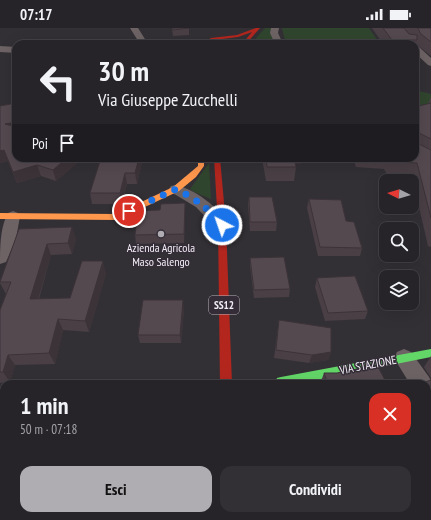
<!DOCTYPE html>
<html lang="it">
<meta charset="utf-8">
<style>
body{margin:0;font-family:"PT Sans Narrow",sans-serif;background:#323034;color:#f1f3f6;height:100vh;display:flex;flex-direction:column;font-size:15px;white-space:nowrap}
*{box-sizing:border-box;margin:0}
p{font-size:13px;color:#a4a4a8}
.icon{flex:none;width:22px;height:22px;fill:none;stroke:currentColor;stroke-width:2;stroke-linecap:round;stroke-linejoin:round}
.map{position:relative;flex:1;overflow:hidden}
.side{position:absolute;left:0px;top:352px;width:431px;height:140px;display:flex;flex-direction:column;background:#262428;border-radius:12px 12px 0 0;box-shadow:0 4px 16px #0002,0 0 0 1px #424145}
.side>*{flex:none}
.hud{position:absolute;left:12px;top:12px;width:407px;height:122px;border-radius:12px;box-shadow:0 4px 16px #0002,0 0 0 1px #424145;background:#262428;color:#f1f3f6;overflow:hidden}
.needle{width:26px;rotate:275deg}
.fabs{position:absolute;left:379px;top:146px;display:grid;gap:8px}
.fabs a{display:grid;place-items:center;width:40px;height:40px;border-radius:8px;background:#262428;box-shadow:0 4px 16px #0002,0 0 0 1px #424145;font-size:20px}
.pin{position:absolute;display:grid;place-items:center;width:34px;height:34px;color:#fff;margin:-17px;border:2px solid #fff;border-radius:50%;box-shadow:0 1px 4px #0007}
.me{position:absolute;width:44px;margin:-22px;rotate:319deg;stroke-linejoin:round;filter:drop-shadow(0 0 3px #0008)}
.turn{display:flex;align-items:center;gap:14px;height:84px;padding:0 20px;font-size:18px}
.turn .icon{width:52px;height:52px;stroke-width:2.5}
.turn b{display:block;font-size:28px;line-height:34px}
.then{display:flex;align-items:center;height:38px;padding:0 20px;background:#0003;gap:8px;font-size:15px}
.round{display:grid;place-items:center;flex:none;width:42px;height:42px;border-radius:12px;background:#323034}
.headline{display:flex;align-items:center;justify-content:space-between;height:68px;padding:0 20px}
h1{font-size:24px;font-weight:700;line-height:30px}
.button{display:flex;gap:8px;margin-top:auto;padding:8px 20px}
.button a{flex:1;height:46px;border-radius:12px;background:#afacb2;color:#111;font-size:16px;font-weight:700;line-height:46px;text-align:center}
.button a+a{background:#323034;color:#f1f3f6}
.status{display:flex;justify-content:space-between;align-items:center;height:28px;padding:0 20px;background:#262428;direction:ltr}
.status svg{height:11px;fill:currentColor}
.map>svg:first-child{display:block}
.green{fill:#30452e}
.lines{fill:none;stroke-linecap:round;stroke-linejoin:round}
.street{fill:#6d6365;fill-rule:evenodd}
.fast{fill:#63d668;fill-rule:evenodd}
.slow{fill:#ff974d;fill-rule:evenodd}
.jam{fill:#b3261e;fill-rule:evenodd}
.wall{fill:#493f45}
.shaded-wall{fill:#3c3338}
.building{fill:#554950;stroke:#3c3338}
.route{stroke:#1a73e8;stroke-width:7;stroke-dasharray:0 12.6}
.poi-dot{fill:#afacb2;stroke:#342d38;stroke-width:1.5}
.labels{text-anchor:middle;stroke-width:3;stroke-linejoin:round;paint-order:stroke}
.shield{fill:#342d38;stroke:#b9b4bc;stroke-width:1}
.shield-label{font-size:11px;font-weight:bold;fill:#f2eef5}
.poi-label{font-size:12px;fill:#f2eef5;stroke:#342d38}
.street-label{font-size:12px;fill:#f2eef5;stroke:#342d38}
</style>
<div class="status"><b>07:17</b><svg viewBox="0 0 49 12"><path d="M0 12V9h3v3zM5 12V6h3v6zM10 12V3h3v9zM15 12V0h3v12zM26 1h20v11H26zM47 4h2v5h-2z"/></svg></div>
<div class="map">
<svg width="431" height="492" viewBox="0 0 431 492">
<rect width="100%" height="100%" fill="#333035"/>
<g class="green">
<path d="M265 0H272L276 16H251Z"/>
<path d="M282 0H369L380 16H286Z"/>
<path d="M415 62 431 66V76L416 78 431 92 415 91Z"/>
<path d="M209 135 211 171 194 164 190 161Z"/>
</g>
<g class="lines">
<g class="street">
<path d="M130 0H138L148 16H140Z"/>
<path d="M271 0H279L278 5 283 16H275L270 5Z"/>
<path d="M415 17 418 18 431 30V38L428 37 415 25Z"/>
<path d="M0 18 16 19V25L0 24Z"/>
<path d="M176 157C196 162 218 179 230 197L227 201 222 202 217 201 196 179 171 164 169 161 171 158Z"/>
<path d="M13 183 18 185 20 188 16 211 6 234 0 236C0 220 0 199 8 185Z"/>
<path d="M404 321 411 324 429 349 431 353 429 363 427 364V356H410L394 330 397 324Z"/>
<path d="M4 440V465L0 466V441Z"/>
</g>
<g class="fast">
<path d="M431 321V329L296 356H276L275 354 277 350 281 349Z"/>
<path d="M237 488H251L252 492H238Z"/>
</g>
<path class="slow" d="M198 130H204V138L196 149 179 163 117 192 0 191V185L116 186 173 159 198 138Z"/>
<g class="jam">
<path d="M256 0H260L246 16H242L252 4 238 9 214 12 207 16H202L211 10 237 7Z"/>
<path d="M214 130H220L226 197 232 356H220L218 197Z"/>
</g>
</g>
<g class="wall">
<path d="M172 0H189V7L173 8Z"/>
<path d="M372 0H431V28L416 16V15L415 19V16H383Z"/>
<path d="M431 69V219L428 218 412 149 388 148 384 141 356 139 353 130H415V79L428 76Z"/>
<path d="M16 75V130H83L56 153 41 148 17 155 8 133 0 135Z"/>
<path d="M121 130H143L137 156H127L122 176H92L90 165 120 133Z"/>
<path d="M167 130H188L189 134 167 135Z"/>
<path d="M262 130H338L295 136 296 139 294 153H266Z"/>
<path d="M249 169 277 194 276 203H250L248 177Z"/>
<path d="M309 171 346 193 362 220 360 228H318L307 180Z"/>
<path d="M185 175V184L184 215 136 216 135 207 160 182Z"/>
<path d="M19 201 76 211 72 226 51 227 39 271 70 270 106 245 89 304 63 302 55 336 15 337 10 354 0 355V282L6 266 0 255V254Z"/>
<path d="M250 230 290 261 289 269 254 270 250 238Z"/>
<path d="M317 250 368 283 365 291 325 293 315 259Z"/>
<path d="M184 281 181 315H140L138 307Z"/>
<path d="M279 292 331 324 328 332 309 335 274 330Z"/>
<path d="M431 328V350L424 339Z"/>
<path d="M324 345 387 356H320Z"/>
<path d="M431 352V437L427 433V356Z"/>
<rect x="0" y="373" width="4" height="43"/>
<path d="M368 488H424L420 492H371Z"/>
</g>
<g class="shaded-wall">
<path d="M16 94V104L5 96Z"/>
<path d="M4 122 8 133 0 135V123Z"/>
<path d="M67 130H83L56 153 53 142Z"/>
<path d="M139 130H143L137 156 135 145Z"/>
<path d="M291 130H338L290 137Z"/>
<path d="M37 137 41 148 17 155 13 144Z"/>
<path d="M125 145 127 156 122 176 120 165Z"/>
<path d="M72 199 76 211 72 226 68 215Z"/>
<path d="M47 216 51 227 35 282 30 271Z"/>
<path d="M103 233 106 245 89 304 85 293Z"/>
<path d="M183 272 184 281 181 315 180 307Z"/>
<path d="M58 291 63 302 55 336 49 325Z"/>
<path d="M331 324 328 332 309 335 312 327Z"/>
<path d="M8 327 15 337 10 354 3 344Z"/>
<path d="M137 488H139L140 492H138Z"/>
</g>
<g class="building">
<path d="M173 0H189L173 2Z"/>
<path d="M383 0H404L409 6 417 7V12H392Z"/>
<path d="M417 0H431V14L420 5 419 2Z"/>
<path d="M16 75V94L5 96 16 99V130H67L53 142 37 137 13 144 4 122 0 123V78Z"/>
<path d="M431 75V111L419 105V116L431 122V190L417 135 393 134 390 130H415V79Z"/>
<path d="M121 130H139L135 145H125L120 165H90L100 133H120Z"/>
<path d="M266 130H294L296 139H267Z"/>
<path d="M249 169H272L277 194H250Z"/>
<path d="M309 171 341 172 346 193 354 194 362 220 320 219Z"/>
<path d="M185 175 184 206 135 207 138 183 160 182 161 176Z"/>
<path d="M72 199 68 215 47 216 30 271 70 270 82 233H103L85 293 58 291 49 325 8 327 3 344H0V282L11 254H0L19 201Z"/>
<path d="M284 229 290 261 254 262 250 230Z"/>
<path d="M355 248 368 283 328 285 317 250Z"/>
<path d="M143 272H183L180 307H138Z"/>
<path d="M279 292 331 300V324L312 327 276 322Z"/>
<path d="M377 337 387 356H328L324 345H337Z"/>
<path d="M431 352V418L427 415V356H420Z"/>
<rect x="0" y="373" width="4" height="33"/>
<path d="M427 453 431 456V480L427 484Z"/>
<path d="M79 488H137L138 492H80Z"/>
<path d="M385 488H424L420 492H396Z"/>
</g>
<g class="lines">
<path class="route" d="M129 183 176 161C198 172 206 179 222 197"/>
</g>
<circle class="poi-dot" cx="161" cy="206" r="4"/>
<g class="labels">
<rect class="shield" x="209" y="268" width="30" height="18" rx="3"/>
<g class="shield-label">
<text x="224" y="281">SS12</text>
</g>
<g class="poi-label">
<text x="161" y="224">Azienda Agricola<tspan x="161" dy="14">Maso Salengo</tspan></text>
</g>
<g class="street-label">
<text transform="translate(368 337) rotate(-11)" y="4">VIA STAZIONE</text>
</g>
</g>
</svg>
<div class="fabs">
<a><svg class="needle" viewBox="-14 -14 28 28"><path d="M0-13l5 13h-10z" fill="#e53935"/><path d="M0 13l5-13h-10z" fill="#a4a4a8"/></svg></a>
<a><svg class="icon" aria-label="search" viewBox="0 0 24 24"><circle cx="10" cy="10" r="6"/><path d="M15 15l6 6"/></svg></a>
<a><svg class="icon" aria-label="layers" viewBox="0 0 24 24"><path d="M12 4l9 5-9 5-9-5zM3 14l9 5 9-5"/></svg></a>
</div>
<div class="pin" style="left:129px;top:183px;background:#d93025"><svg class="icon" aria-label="arrive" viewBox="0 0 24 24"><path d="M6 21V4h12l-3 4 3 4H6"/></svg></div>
<svg class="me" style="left:222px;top:197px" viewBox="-20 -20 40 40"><circle r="17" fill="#1a73e8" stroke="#fff" stroke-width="3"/><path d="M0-11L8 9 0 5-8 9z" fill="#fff"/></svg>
<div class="hud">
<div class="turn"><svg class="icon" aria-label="left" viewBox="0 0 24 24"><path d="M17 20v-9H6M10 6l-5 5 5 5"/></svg><div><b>30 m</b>Via Giuseppe Zucchelli</div></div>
<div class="then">Poi<svg class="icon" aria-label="arrive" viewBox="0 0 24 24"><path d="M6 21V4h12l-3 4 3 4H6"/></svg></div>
</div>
<section class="side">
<div class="headline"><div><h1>1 min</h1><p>50 m · 07:18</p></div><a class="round" style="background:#d93025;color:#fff"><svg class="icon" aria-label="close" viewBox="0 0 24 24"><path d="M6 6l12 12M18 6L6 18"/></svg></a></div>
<div class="button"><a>Esci</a><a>Condividi</a></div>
</section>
</div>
